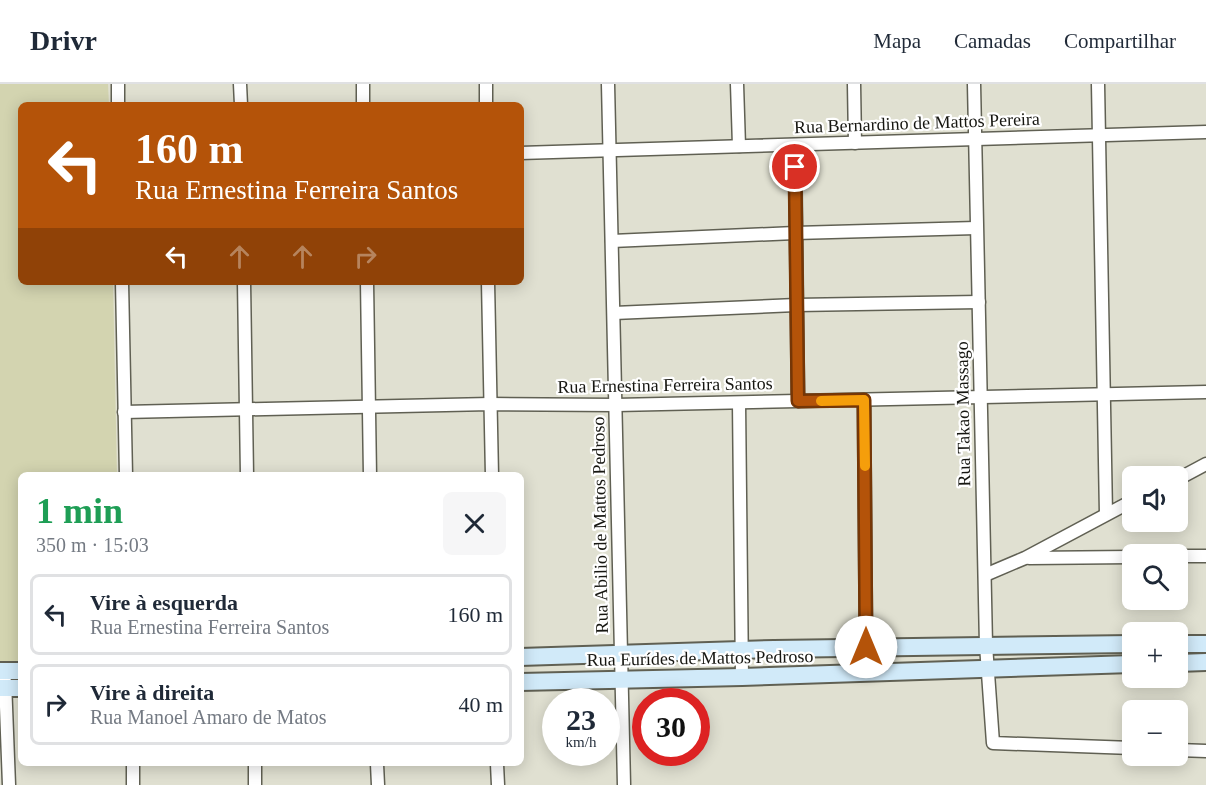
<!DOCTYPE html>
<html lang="pt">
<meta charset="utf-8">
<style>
body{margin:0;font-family:Georgia,serif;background:#f6f6f7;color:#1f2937;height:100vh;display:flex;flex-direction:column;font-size:22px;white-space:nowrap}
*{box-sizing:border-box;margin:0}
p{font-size:20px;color:#747a83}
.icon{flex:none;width:33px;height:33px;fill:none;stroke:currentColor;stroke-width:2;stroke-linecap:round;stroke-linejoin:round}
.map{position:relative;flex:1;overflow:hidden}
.drawer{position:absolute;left:18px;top:388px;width:506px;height:294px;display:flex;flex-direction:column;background:#fff;border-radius:9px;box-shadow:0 3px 15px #0003}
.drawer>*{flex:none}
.top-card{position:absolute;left:18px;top:18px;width:506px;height:183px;border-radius:9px;box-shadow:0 3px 15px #0003;background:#b45309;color:#fff;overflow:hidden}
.controls{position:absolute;left:1122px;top:382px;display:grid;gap:12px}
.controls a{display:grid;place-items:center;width:66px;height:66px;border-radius:9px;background:#fff;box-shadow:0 3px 15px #0003;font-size:30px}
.speed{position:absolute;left:542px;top:604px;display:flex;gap:12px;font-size:30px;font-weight:700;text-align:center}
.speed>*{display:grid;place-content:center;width:78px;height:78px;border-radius:50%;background:#fff;box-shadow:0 3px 15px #0003;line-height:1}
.speed small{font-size:15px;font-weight:400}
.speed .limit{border:9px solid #d22;background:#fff;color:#111}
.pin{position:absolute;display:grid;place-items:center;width:51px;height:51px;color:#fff;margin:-26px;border:3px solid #fff;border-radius:50%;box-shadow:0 2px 6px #0007}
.me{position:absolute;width:66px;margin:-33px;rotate:0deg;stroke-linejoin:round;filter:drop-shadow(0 0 4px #0008)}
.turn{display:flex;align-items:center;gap:21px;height:126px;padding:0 18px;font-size:27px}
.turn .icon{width:78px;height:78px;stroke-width:2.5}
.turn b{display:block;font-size:42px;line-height:51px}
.lanes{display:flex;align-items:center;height:57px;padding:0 18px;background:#0003;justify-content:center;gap:30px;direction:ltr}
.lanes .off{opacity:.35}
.round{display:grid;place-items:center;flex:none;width:63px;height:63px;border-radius:9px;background:#f6f6f7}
.head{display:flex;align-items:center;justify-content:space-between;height:102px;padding:0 18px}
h1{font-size:36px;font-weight:700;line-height:45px;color:#1e9e55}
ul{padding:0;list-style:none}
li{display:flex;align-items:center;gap:18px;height:81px;margin:0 12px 9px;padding:0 6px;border:3px solid #e0e1e3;border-radius:9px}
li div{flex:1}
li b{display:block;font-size:22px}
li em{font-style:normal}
header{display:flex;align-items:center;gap:36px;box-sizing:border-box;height:84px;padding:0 30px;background:#fff;border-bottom:2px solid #e0e1e3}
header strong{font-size:28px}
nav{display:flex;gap:33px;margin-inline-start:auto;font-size:21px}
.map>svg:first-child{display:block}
.green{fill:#d3d4b0}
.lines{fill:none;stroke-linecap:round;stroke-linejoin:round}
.street-casing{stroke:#606053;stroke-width:15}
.secondary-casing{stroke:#606053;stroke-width:20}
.street{stroke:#fff;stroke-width:12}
.secondary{stroke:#d1eaf9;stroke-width:16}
.route-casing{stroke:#753606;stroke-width:15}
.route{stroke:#b45309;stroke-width:10}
.slow{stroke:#f59e0b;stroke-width:10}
.labels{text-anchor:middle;stroke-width:4.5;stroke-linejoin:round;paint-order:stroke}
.street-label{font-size:18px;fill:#161611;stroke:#fff}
</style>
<header>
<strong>Drivr</strong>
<nav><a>Mapa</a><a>Camadas</a><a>Compartilhar</a></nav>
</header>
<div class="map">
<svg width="1206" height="701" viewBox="0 0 1206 701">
<rect width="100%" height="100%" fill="#e0e0d1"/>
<path class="green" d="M0 0H108L109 21H21V198H113L117 391 21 392V582H0Z"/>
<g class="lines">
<g class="street-casing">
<g id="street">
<path d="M118 0V21"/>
<path d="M240 0 241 21"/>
<path d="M363 0V21"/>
<path d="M486 0V21"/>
<path d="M608 0 624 701"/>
<path d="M737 0 739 62"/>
<path d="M854 0 855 59"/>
<path d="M974 0 986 561 993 659 1132 664"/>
<path d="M1098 0 1106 430"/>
<path d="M795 61 798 317"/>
<path d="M520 69 1206 48"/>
<path d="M612 157 795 149 976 144"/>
<path d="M122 198 126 392"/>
<path d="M244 198 247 392"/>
<path d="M367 198 370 392"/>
<path d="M488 198 492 392"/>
<path d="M614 229 796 221 979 218"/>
<path d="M864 316 866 563"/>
<path d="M739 319 742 593"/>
<path d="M124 328 490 320 616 321 1206 308"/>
<path d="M1178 395 1206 380"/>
<path d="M1178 472H1206"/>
<path d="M1029 474 1132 473"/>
<path d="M985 491 1025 474 1132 417"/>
<path d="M5 597 9 701"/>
<path d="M1178 666 1206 667"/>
<path d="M133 680V701"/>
<path d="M255 680V701"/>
<path d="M377 680 378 701"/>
<path d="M497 680 498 701"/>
</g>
</g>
<g class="secondary-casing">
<g id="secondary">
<path d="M1178 560H1206"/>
<path d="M520 573 774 565 1132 560"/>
<path d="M1178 579 1206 578"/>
<path d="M0 587H21"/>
<path d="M520 598 742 593 1132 580"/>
<path d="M0 604H21"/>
</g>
</g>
<use href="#street" class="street"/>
<use href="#secondary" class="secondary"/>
</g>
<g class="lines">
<g class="route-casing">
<path id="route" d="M795 83 798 317 864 316 866 563"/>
</g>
<use href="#route" class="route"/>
<path class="slow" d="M821 317 864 316 865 382"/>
</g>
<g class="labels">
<g class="street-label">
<text transform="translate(917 39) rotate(-2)" y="6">Rua Bernardino de Mattos Pereira</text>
<text transform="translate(665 301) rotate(-1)" y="6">Rua Ernestina Ferreira Santos</text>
<text transform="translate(963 330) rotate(-91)" y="6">Rua Takao Massago</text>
<text transform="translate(600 441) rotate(-91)" y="6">Rua Abilio de Mattos Pedroso</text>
<text transform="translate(700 574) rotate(-1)" y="6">Rua Eurídes de Mattos Pedroso</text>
</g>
</g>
</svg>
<div class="controls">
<a><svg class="icon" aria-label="sound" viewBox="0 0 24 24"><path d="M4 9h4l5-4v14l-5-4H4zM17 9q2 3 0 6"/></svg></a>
<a><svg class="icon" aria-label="search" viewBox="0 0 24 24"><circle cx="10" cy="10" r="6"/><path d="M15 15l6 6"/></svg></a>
<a>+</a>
<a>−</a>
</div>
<div class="speed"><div>23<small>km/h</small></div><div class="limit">30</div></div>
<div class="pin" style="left:795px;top:83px;background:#d93025"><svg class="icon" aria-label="arrive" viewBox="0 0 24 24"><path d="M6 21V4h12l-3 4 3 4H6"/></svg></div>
<svg class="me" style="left:866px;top:563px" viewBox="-20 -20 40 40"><circle r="19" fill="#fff"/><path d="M0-13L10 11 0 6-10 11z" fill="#b45309"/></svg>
<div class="top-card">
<div class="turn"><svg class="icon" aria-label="left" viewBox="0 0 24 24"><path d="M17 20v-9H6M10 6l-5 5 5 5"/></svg><div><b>160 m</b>Rua Ernestina Ferreira Santos</div></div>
<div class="lanes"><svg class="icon" aria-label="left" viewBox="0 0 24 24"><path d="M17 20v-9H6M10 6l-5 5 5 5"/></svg><svg class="icon off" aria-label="ahead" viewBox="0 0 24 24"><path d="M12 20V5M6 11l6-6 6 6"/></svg><svg class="icon off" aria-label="ahead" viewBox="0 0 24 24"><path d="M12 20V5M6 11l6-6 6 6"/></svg><svg class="icon off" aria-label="right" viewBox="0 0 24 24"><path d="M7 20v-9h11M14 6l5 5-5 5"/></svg></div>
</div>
<section class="drawer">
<div class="head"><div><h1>1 min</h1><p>350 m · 15:03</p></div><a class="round"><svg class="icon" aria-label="close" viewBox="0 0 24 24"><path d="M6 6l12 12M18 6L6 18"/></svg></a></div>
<ul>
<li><svg class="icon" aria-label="left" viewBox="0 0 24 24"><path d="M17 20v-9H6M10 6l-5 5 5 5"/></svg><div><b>Vire à esquerda</b><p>Rua Ernestina Ferreira Santos</p></div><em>160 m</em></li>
<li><svg class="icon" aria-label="right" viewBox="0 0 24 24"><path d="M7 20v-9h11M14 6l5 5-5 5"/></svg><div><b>Vire à direita</b><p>Rua Manoel Amaro de Matos</p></div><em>40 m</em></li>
</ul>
</section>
</div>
